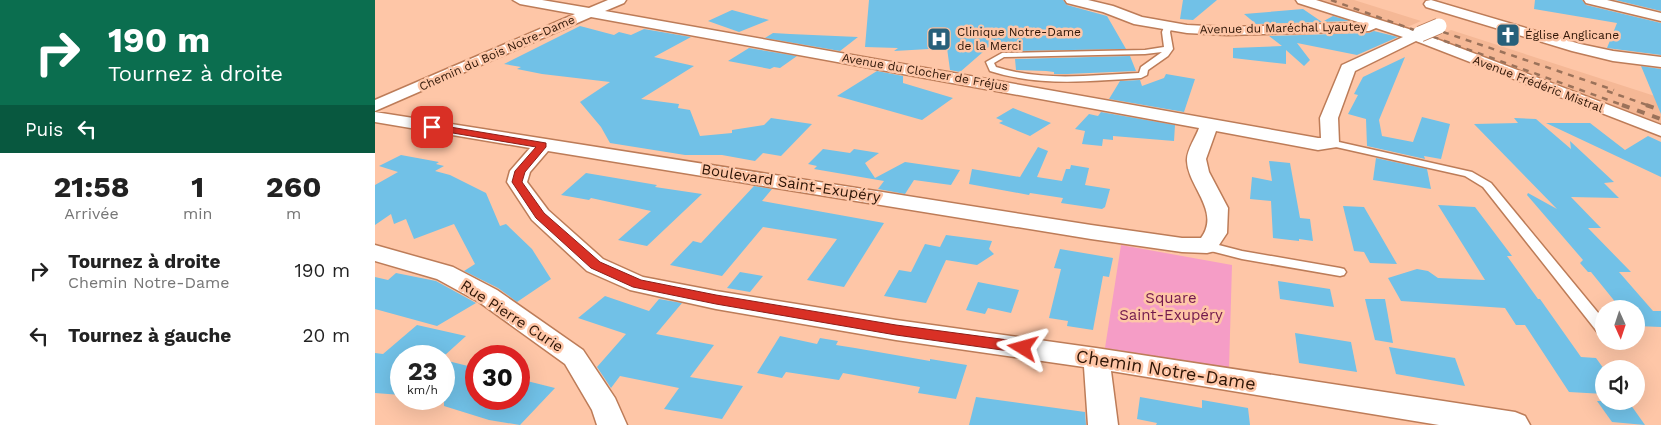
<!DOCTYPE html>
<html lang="fr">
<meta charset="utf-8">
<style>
body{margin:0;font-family:"Work Sans",sans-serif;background:#f2f2f2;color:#222;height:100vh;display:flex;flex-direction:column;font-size:19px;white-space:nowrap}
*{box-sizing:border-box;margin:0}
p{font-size:16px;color:#767676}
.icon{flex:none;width:28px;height:28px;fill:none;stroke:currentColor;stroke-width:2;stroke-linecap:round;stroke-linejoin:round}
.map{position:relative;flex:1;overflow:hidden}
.drawer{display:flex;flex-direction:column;background:#fff;width:375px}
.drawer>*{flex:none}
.hud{background:#0b6e4f;color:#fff;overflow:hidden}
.needle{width:32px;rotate:177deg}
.fabs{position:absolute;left:1220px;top:300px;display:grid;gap:10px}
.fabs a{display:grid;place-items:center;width:50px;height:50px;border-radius:50%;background:#fff;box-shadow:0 5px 20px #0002;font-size:25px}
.speed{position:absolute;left:15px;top:345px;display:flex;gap:10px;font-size:25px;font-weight:700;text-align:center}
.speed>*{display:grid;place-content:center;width:65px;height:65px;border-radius:50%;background:#fff;box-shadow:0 5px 20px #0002;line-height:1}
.speed small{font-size:12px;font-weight:400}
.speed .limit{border:8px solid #d22;background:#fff;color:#111}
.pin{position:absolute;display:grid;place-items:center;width:42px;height:42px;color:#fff;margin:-21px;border-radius:10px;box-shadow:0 2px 8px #0006}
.me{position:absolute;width:55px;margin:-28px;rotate:278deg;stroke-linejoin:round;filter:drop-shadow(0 0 4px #0008)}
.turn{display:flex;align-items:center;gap:18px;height:105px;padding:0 25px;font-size:22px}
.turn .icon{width:65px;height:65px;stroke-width:2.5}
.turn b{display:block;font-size:35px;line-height:42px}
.then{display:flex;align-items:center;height:48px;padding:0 25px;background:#0003;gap:10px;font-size:19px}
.eta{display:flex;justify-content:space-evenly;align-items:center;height:85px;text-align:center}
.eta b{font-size:30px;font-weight:700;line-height:35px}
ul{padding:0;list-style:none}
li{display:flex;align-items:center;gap:15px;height:65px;padding:0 25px}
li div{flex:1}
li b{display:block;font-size:19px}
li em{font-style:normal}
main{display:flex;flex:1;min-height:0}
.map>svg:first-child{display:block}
.built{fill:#f5b896}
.green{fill:#f59dc6}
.building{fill:#71c1e7}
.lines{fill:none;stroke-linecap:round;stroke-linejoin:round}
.lane-casing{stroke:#bd7c58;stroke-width:3}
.street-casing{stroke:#bd7c58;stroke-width:3}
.lane{fill:#fff;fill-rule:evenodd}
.street{fill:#fff;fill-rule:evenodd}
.rail-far1{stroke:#9b725a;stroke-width:2.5;stroke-dasharray:6 6;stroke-linecap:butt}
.rail{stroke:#9b725a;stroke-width:4;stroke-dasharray:8 8;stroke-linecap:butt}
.street-bridge-casing{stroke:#bd7c58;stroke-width:17;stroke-linecap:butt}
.street-bridge{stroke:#fff;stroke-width:15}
.route{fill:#d93025;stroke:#8d1f18}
.labels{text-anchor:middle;stroke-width:5;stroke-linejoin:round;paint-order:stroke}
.far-street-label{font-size:12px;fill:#2e1506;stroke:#fec6a7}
.far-poi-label{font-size:12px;fill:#2e1506;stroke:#fec6a7;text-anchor:start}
.street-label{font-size:15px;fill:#2e1506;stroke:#fec6a7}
.park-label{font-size:15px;fill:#73194d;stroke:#fec6a7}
.near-street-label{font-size:18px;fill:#2e1506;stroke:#fec6a7}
</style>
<main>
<section class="drawer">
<div class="hud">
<div class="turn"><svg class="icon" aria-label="right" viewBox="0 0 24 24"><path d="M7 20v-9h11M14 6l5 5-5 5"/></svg><div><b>190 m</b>Tournez à droite</div></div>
<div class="then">Puis<svg class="icon" aria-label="left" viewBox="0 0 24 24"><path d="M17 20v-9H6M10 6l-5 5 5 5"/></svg></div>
</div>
<div class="eta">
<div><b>21:58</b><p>Arrivée</p></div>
<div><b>1</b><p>min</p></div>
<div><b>260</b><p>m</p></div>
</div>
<ul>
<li><svg class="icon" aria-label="right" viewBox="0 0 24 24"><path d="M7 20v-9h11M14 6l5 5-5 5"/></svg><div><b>Tournez à droite</b><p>Chemin Notre-Dame</p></div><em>190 m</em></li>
<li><svg class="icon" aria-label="left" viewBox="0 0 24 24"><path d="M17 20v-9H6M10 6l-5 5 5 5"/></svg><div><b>Tournez à gauche</b></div><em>20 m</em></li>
</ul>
</section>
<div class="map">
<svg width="1286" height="425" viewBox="0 0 1286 425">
<rect width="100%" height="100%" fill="#fec6a7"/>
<g class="built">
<path d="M943 0H979L1046 21 1030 28Z"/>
<path d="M1076 30 1286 98V126L1060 38Z"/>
</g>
<path class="green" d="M746 245 857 265 854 368 730 348Z"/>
<g class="building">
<path d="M494 0H688L692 5 732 16 751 49 639 51 638 44 616 45 585 72 575 70 572 48 519 51 523 48 490 47Z"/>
<path d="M808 0H842L818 20 805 19Z"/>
<path d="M1160 0H1207L1211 5 1286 23V55L1232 48 1242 23 1159 9Z"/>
<path d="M1240 0H1286V11Z"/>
<path d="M928 9 947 22 958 16 975 21 881 24 869 14Z"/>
<path d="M357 10 394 20 364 32 333 21Z"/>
<path d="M205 26 239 35 244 32 256 35 269 29 316 37 279 57 319 66 266 99 304 104 303 108 315 110 325 136 357 133V130L389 125 396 118 437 124 406 156 388 153 380 161 347 155H310L235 143 226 127 205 102 235 82 167 74 142 69 146 67 129 64Z"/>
<path d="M999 31 1023 37 982 55 922 43 935 60 929 66 911 50V64L858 58V48L907 46 894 36 994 33Z"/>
<path d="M398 33 415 34 483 37 465 51 390 38Z"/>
<path d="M374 48 422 56 405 68 399 67 395 69 353 61Z"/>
<path d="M755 56 761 71 692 74H679V72L671 71 641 70 640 59Z"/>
<path d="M1030 57 1004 120 1007 136 1038 142 1047 117 1075 124 1066 159 1049 156 1050 159 992 146 991 119 973 114 983 95 979 94 988 77Z"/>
<path d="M1266 66 1286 69V114Z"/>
<path d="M502 71 528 76V83L578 98 547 120 462 96Z"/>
<path d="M791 74 820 79 809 112 734 99 745 81 765 80 767 86 789 78Z"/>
<path d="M638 108 676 123 655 136 624 123 628 121 621 118Z"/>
<path d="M726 112 800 125 799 141 738 136V140L728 139 727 146 707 144 710 131 700 129 714 114 723 116Z"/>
<path d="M1139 118 1161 119 1196 149 1195 141 1239 182 1229 183 1244 198 1196 197 1226 228H1213L1256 272H1244L1278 311H1286V327L1261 326V309H1246L1216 272H1213L1205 263 1208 260 1152 195 1153 193 1182 209 1099 124 1143 123Z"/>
<path d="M1171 123H1215L1250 150 1273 136 1286 142V177Z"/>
<path d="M663 147 673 151 662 177 687 181 691 169H695L696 165 714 168 710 185 735 189 730 207 727 209 686 203 688 198 655 193 654 195 594 184 597 169 645 177Z"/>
<path d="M448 149 475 153 479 149 504 153 490 163 500 178 530 162 585 170 576 185 539 180 530 194 503 189 509 181 439 169 442 166 433 164Z"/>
<path d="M26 155 64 162 61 164 69 166 60 171 75 175 111 193 125 226 131 224 157 249 176 279 142 302 123 288 89 271 100 264 79 224 39 239 31 219 19 224 16 214 0 225V185L23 172 4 166Z"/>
<path d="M1001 158 1052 169 1056 189 998 180Z"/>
<path d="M894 161 915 163 925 218 935 219 938 241 924 239V241L898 238 896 201 875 199 877 177 897 181Z"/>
<path d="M211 173 282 185 280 187 327 194 272 246 243 240 276 211 216 198 214 200 186 195Z"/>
<path d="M379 186 397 189 387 201 509 223 469 287 432 280 462 239 388 227 347 276 295 265 318 241 326 243Z"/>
<path d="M1063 205 1100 207 1137 256H1132L1163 299H1165L1206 357 1221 358 1229 369V394L1194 392 1150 325H1141L1130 308 1026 301 1013 278 1042 269 1053 271 1063 278 1110 280Z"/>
<path d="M968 206 989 207 1022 264 995 263 989 252 979 251Z"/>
<path d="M571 235 617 241 614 249 619 254 602 265 571 260 551 303 509 296 524 270 536 272 550 244 565 247Z"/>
<path d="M685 249 738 258 734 277 728 276 718 330 692 326 693 321 674 318 686 269 679 268Z"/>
<path d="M365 272 388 276 375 292 352 288Z"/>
<path d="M21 273 61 281 101 303 62 326 0 309V277L13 280Z"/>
<path d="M903 281 955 289 959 307 905 299Z"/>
<path d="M603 282 644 290 636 313 613 308 610 314 591 310Z"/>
<path d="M230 296 274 311 284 299 307 303 281 334 339 345 315 377 368 386 347 419 289 409 304 388 245 376 236 388 222 367 251 334 203 318Z"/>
<path d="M990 299H1010L1018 343 1000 340Z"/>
<path d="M42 325 91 336 69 356H26V395L0 393V353L8 354Z"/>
<path d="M920 333 976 342 982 372 924 363Z"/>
<path d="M405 336 442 344 445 338 463 341 461 345 480 348 555 361V359L592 365 581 399 543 393 545 387 468 373 464 380 411 372 407 378 382 373Z"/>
<path d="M1014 347 1080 358 1090 386 1021 374Z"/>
<path d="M69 360 101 368V399H144V379L180 388 145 425 114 420 69 406Z"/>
<path d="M601 397 710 412 711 425H594Z"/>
<path d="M765 397 827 408V400L873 408 875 425H781L782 423 762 419Z"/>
<path d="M1222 401H1253L1270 425 1237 422Z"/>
</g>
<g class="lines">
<g class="lane-casing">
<g id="lane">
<path d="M790 25 797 27 795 32 798 49 793 56 773 70 772 75 766 78C715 81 665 87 615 71L611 62 627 53 770 50 789 47 787 32ZM787 52 766 67 764 73C716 75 668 82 621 67L619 63 629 57 770 54Z"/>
<path d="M955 140 1097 172 1116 183 1229 320V335L1224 334 1108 187 1090 176 952 145 950 143Z"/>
<path d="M832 242 867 251 965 268 969 269 971 272 969 275 965 276 867 259 828 249 826 246Z"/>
</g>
</g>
<g class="street-casing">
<g id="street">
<path d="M138 0H167L214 8 233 0H251L249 3 230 11 943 138H946L945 118 967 65 1028 37 1001 28 994 31 852 35 812 33 759 24 728 12 692 3 690 0H713L738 6 767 17 812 25 852 27 986 23 923 3 921 0H941L1040 31H1050L1051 35 1286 125V136L1041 41 980 71 963 118 964 143 962 147 943 150 841 131 831 159 834 172 853 208 852 233 840 251 832 253 807 252 716 239 173 151 155 172 152 182 173 210 228 259 268 277 341 291 521 320 721 348 1140 412 1150 416 1155 425H1064L736 371 743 425H713L709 367 521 340 341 309 255 290 212 271 157 220 132 182 135 171 155 148 0 122V112L716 225 807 238H826C846 211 813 187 812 161 811 151 821 137 824 128L216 17 0 111V100L200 14 145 4Z"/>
<path d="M1056 0 1205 44 1238 51 1286 57V67L1238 61 1197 51 1051 7 1049 4 1051 1Z"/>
<path d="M1209 0H1232L1286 13V21L1211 3Z"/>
<path d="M0 245 78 267 122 290 208 350 240 398 252 425H222L217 410 190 364 104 302 62 279 0 261Z"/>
</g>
</g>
<use href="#lane" class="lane"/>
<use href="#street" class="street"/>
<g class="rail-far1">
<path d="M956 0 1250 106"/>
<path d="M1068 32 1239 90"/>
<path d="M1232 91 1275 106"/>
</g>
<g class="rail">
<path d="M1247 105 1286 119"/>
<path d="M1271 105 1286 110"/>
</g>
<g class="street-bridge-casing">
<path id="street-bridge" d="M1045 34 1064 26"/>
</g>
<use href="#street-bridge" class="street-bridge"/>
</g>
<path class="route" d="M57 124 171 143V147L150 172 147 182 169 213 225 262 266 280 341 295 521 325 648 342 653 344 655 348 653 351 648 353 521 335 341 304 258 287 216 268 161 218 137 182 140 171 161 147 54 129V125Z"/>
<defs>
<g id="church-square" transform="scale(1.25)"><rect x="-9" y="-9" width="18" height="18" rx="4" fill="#27607a" stroke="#fec6a7"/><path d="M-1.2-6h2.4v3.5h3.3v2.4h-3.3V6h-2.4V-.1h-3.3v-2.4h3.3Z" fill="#fff"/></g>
<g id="hospital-square" transform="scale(1.25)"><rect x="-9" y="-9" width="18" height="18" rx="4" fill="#27607a" stroke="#fec6a7"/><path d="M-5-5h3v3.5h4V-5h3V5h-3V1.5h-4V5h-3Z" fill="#fff"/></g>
</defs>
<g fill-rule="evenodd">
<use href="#church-square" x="1133" y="35"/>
<use href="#hospital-square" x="564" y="39"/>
</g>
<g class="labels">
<g class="far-street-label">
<text transform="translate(908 28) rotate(-1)" y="4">Avenue du Maréchal Lyautey</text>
<text transform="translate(122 53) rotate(-24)" y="4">Chemin du Bois Notre-Dame</text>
<text transform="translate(550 72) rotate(10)" y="4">Avenue du Clocher de Fréjus</text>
<text transform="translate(1163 84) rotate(21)" y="4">Avenue Frédéric Mistral</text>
</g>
<g class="far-poi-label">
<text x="582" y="36">Clinique Notre-Dame<tspan x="582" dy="14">de la Merci</tspan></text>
<text x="1150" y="39">Église Anglicane</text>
</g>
<g class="street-label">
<text transform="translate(416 183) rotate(9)" y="5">Boulevard Saint-Exupéry</text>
<text transform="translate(137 316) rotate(33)" y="5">Rue Pierre Curie</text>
</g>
<g class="park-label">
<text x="796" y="303">Square<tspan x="796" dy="17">Saint-Exupéry</tspan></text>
</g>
<g class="near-street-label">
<text transform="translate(791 370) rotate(9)" y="6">Chemin Notre-Dame</text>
</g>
</g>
</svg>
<div class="fabs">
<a><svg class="needle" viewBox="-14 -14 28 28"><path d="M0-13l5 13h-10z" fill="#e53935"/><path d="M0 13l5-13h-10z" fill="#767676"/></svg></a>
<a><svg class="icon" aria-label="sound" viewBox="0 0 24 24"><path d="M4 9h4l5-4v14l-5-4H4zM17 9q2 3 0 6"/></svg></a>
</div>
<div class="speed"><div>23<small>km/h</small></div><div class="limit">30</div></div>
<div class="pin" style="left:57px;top:127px;background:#d93025"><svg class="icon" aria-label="arrive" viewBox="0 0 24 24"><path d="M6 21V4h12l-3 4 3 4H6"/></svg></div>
<svg class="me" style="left:648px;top:348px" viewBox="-20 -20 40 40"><path d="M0-17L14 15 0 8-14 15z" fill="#d93025" stroke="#fff" stroke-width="4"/></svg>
</div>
</main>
